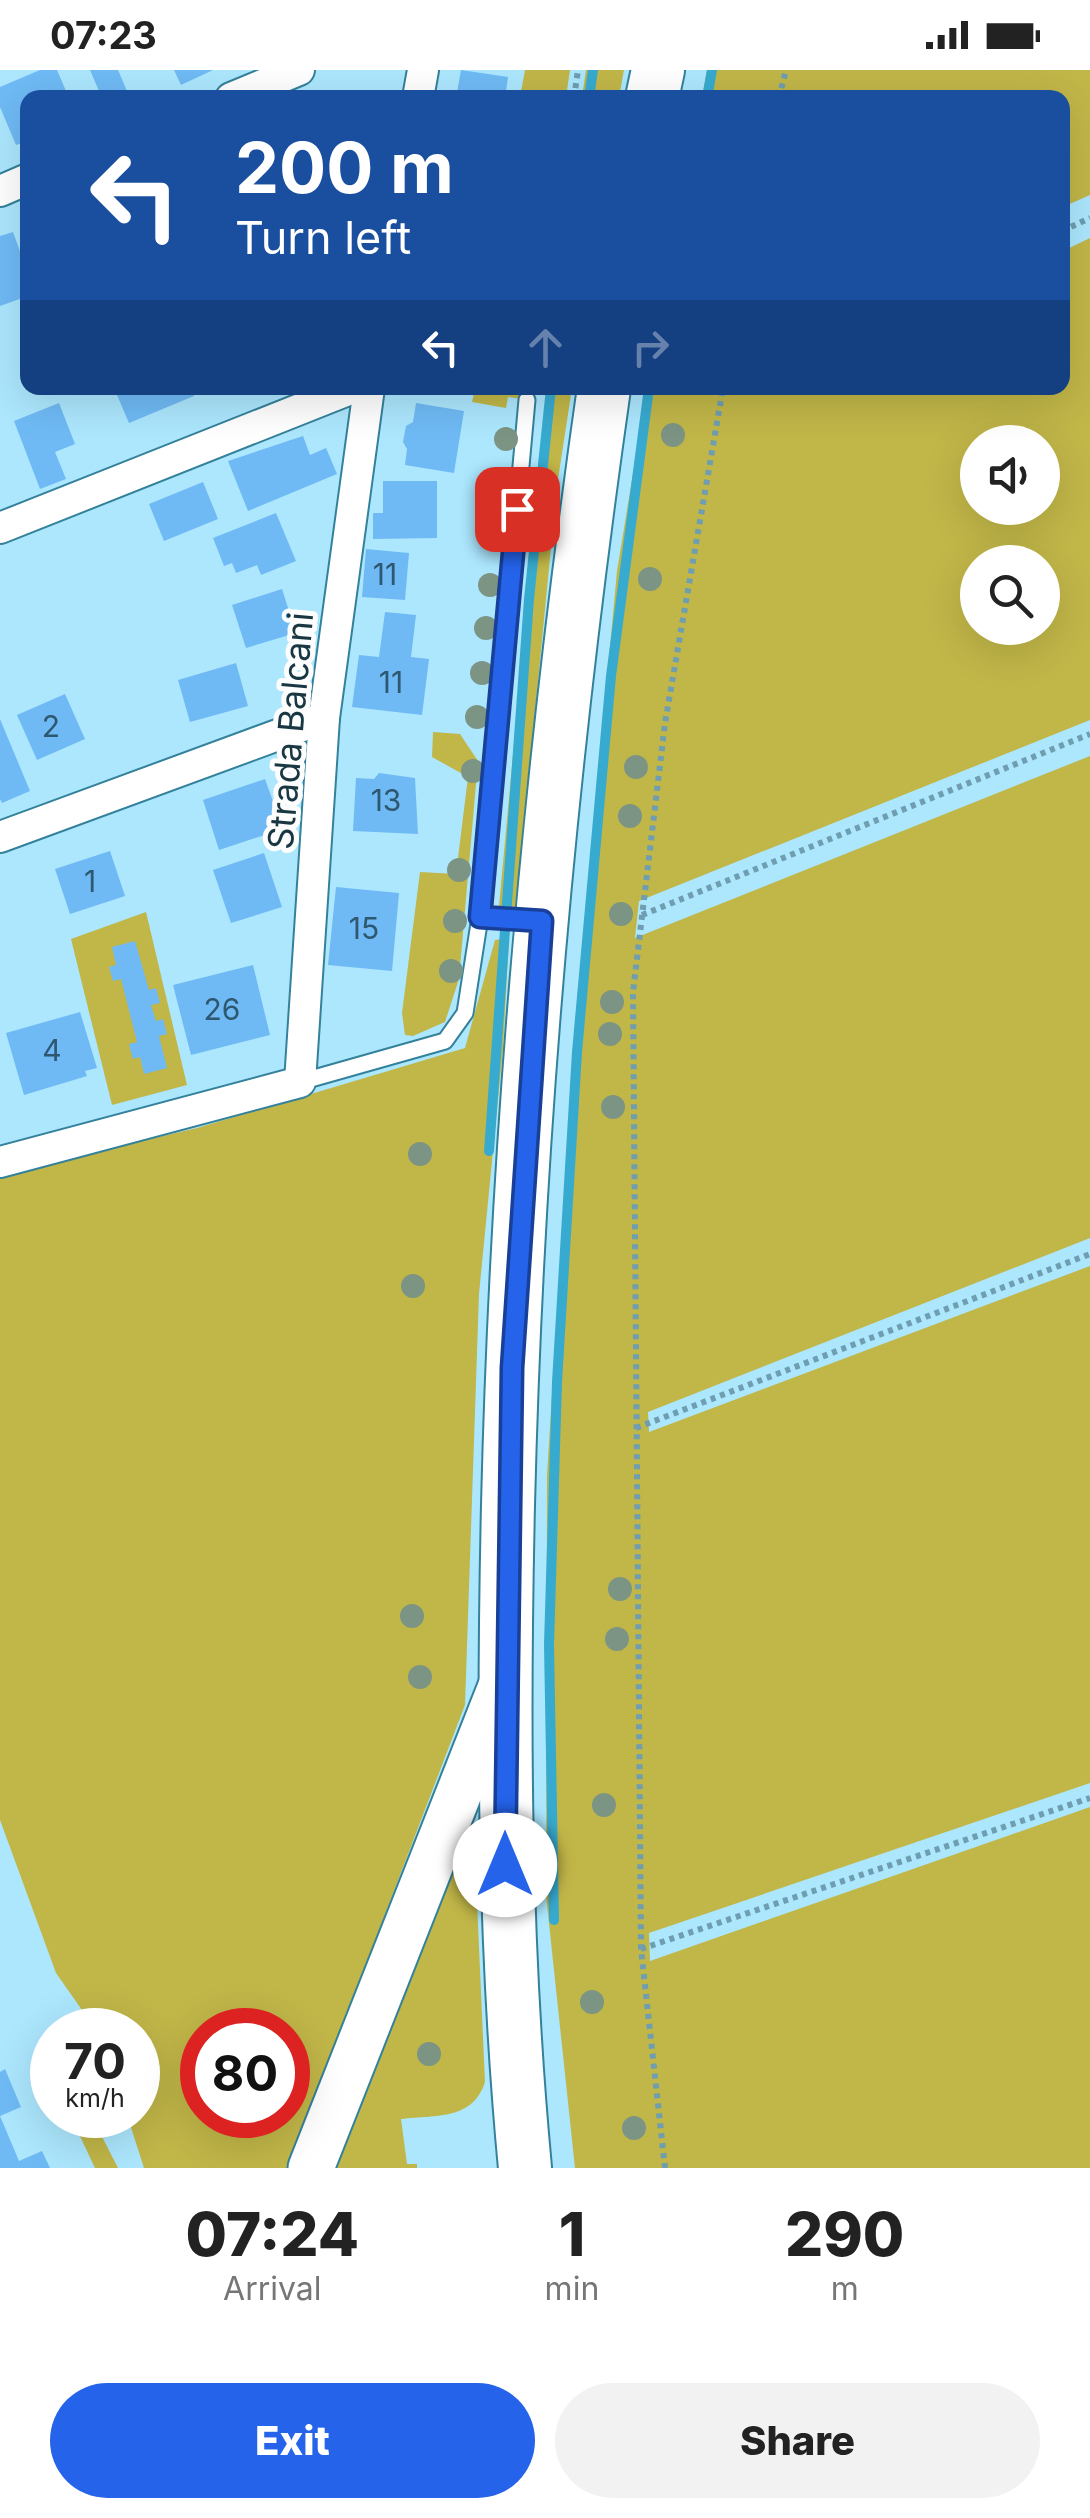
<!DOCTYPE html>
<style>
body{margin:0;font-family:Inter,sans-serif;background:#f2f2f2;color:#222;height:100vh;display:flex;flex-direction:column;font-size:38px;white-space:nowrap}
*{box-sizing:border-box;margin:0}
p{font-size:32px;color:#767676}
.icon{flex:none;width:55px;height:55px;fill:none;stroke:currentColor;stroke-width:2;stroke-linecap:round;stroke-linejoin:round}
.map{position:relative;height:2098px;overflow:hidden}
.side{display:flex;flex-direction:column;background:#fff;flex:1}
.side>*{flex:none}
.banner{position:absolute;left:20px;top:20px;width:1050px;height:305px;border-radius:20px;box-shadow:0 10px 40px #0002;background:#1a4fa0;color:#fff;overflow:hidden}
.buttons{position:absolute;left:960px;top:355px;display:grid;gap:20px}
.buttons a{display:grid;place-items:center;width:100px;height:100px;border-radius:50%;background:#fff;box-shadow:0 10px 40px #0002;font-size:50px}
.speed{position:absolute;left:30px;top:1938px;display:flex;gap:20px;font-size:50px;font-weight:700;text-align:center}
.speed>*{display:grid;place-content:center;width:130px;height:130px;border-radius:50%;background:#fff;box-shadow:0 10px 40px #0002;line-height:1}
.speed small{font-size:25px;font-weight:400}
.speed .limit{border:15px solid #d22;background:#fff;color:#111}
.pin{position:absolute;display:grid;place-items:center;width:85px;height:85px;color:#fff;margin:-42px;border-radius:20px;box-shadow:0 5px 15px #0006}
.me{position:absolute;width:110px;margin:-55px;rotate:0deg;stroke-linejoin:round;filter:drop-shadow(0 0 8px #0008)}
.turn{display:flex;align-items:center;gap:35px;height:210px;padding:0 50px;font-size:45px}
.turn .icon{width:130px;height:130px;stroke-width:2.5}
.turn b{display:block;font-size:70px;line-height:85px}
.lanes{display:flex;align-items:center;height:95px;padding:0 50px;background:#0003;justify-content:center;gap:50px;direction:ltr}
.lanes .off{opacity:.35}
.eta{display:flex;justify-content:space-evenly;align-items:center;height:170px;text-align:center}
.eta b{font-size:60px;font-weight:800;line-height:70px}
.button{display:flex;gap:20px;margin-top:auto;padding:20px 50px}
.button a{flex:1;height:115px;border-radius:60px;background:#2563eb;color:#fff;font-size:40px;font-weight:800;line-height:115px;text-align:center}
.button a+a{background:#f2f2f2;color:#222}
.status{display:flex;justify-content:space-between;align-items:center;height:70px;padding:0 50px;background:#fff;direction:ltr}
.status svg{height:28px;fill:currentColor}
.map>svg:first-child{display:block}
.green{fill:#c1b648;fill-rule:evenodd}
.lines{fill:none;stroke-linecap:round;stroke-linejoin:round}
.stream{stroke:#37aacf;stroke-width:10}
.building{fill:#6fbaf5}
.lane-casing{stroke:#34819b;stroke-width:19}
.street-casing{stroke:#34819b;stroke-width:34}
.primary-casing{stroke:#34819b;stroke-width:49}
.highway-casing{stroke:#34819b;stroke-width:56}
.path{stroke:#6e9eb0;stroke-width:6;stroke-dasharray:5 5;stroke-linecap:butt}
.lane{stroke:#fff;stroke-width:15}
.street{stroke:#fff;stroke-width:30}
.primary{stroke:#fff;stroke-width:45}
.highway{stroke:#fff;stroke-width:52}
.tree{fill:#7c9484}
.route-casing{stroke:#184099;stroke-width:25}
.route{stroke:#2563eb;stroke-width:18}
.labels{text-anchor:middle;stroke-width:10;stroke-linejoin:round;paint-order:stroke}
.number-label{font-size:30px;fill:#2e5870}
.street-label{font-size:35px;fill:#183743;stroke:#fdfdfd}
</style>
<div class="status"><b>07:23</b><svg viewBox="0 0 49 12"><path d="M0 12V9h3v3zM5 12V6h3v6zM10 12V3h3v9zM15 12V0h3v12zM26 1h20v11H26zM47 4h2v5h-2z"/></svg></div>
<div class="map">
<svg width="1090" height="2098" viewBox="0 0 1090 2098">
<rect width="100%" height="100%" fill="#ace7fe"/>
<g class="green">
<path d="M525 0H570L566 27H520Z"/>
<path d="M586 0H624L619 27H582Z"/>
<path d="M707 0H1090V125L1063 137 1062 28 702 27Z"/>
<path d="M1090 168V650L639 831 635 868 1090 686V1168L648 1342 649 1362 1090 1196V1713L649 1863 650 1891 1090 1737V2098H575L546 1825 547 1405 575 954 617 501 647 318H1062L1063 181ZM978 372H1042V438H978ZM978 492H1042V558H978Z"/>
<path d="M475 318H524L522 329 508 327 506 338 472 332Z"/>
<path d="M547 318H572L557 416 516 837 499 836Z"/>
<path d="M433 662 460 664 478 691 459 909 445 952 413 966 405 965 402 943 420 802 456 804 468 707 432 687Z"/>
<path d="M146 842 187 1015 112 1035 71 869Z"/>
<path d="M509 868 503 979 479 1224 465 1635 288 2098H144L127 2045H138V1960H96L56 1903 0 1750V1104L197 1058 465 978 495 870ZM202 1960H288V2045H202Z"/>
<path d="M472 1719 485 2012C473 2050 437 2045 401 2049L407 2094H417V2098H323Z"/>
<path d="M70 2045H91L118 2098H95Z"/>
</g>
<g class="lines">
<g class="stream">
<path d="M589 28 593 0"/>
<path d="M707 28 712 0"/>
<path d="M489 1081 529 529 551 318"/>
<path d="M554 1850 549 1575 557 1312 577 982 611 606 649 318"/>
</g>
</g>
<g class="building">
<path d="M40 0H57L69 28H28V71L16 75 0 37V17Z"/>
<path d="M90 0H118L130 28H102Z"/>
<path d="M174 0H213L181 15Z"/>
<path d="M461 0 508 7 505 28H456Z"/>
<path d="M13 162 28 203V226L0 236V166Z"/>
<path d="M114 318H191L194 326 129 353Z"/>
<path d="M59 333 75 374 55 382 66 409 40 419 14 351Z"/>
<path d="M416 333 464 341 454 403 405 395 407 379 403 372 406 356 413 352Z"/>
<path d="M303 366 310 385 326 378 337 404 248 441 228 391Z"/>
<path d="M383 411H437V468L373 469V443H383Z"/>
<path d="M203 412 218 449 164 471 149 434Z"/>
<path d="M276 443 296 491 261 505 257 495 236 503 232 493 224 496 213 468Z"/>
<path d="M366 479 409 483 405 530 362 527Z"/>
<path d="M282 519 296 563 246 578 232 535Z"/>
<path d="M385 542 416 545 411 587 429 589 422 645 352 637 359 585 379 587Z"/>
<path d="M236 593 248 636 190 652 178 610Z"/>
<path d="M65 624 85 669 37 690 17 645Z"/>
<path d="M0 649 30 721 2 733 0 729Z"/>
<path d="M379 703 415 708 418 764 353 761 356 708 374 709Z"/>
<path d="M265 709 283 759 219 780 203 730Z"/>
<path d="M110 781 125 826 70 844 55 799Z"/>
<path d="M264 783 282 837 231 853 213 800Z"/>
<path d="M336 817 399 823 392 901 328 895Z"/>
<path d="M135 871 149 920 156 918 160 933 151 935 156 951 163 949 167 964 159 966 167 998 144 1004 140 987 133 989 129 974 137 972 121 909 113 911 109 897 116 895 112 877Z"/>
<path d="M253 895 270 965 191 985 173 915Z"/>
<path d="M80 942 97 998 85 1001 87 1006 24 1025 6 963Z"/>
<path d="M5 1999 21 2037 0 2046 19 2091 42 2081 50 2098H0V2002Z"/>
</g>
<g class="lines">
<g class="lane-casing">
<g id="lane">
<path d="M480 847 536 851"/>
<path d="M300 1012 445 971 465 943 480 847 527 330"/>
</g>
</g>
<g class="street-casing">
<g id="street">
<path d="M231 28 299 0"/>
<path d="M418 28 423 0"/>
<path d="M0 121 28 109"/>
<path d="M0 458 353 318"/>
<path d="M0 767 324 648"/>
<path d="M0 1092 300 1012 324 648 369 318"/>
</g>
</g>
<g class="primary-casing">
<path id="primary" d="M311 2098 502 1614"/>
</g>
<g class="highway-casing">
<g id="highway">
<path d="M652 28 658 0"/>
<path d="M525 2098C504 1876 503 1657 508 1435 517 1061 551 688 604 318"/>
</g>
</g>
<g class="path">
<path d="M574 28 578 0"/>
<path d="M779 28 786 0"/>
<path d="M1062 161 1090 148"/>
<path d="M642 845 1090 664"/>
<path d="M636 1358 1090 1184"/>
<path d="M641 1879 1090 1728"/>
<path d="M665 2098 641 1879 633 922 665 653 723 318"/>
</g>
<use href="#lane" class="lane"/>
<use href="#street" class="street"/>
<use href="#primary" class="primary"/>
<use href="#highway" class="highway"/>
</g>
<g class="tree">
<circle cx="673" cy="365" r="12"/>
<circle cx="506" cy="369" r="12"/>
<circle cx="502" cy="420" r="12"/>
<circle cx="495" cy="460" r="12"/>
<circle cx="650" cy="509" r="12"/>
<circle cx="490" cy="515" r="12"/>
<circle cx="486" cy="558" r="12"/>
<circle cx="482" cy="603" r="12"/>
<circle cx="477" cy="647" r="12"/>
<circle cx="636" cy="697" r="12"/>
<circle cx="473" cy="701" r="12"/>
<circle cx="630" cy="746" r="12"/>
<circle cx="459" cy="800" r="12"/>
<circle cx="621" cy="844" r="12"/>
<circle cx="455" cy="851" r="12"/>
<circle cx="451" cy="901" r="12"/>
<circle cx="612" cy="932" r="12"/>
<circle cx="610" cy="964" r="12"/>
<circle cx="613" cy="1037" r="12"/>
<circle cx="420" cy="1084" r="12"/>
<circle cx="413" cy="1216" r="12"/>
<circle cx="620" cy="1519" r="12"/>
<circle cx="412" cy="1546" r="12"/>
<circle cx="617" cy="1569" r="12"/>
<circle cx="420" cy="1607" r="12"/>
<circle cx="604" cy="1735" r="12"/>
<circle cx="592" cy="1932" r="12"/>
<circle cx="429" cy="1984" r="12"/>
<circle cx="634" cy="2058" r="12"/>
</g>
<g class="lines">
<g class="route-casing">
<path id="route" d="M505 1795 512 1298 542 851 480 847 517 439"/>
</g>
<use href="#route" class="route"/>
</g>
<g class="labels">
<g class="number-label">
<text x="385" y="515">11</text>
<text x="391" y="623">11</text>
<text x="51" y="667">2</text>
<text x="386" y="741">13</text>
<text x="90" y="822">1</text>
<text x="364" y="869">15</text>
<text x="222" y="950">26</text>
<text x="52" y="991">4</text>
</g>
<g class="street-label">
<text transform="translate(291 661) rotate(-85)" y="12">Strada Balcani</text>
</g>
</g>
</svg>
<div class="buttons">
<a><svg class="icon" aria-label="sound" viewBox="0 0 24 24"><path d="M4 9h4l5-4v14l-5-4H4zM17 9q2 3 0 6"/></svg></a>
<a><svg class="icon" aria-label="search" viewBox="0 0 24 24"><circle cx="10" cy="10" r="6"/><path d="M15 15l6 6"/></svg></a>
</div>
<div class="speed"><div>70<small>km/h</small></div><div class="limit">80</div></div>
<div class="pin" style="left:517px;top:439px;background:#d93025"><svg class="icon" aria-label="arrive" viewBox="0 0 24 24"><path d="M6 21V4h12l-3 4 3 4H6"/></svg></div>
<svg class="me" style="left:505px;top:1795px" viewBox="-20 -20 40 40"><circle r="19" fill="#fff"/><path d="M0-13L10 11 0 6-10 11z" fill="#2563eb"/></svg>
<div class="banner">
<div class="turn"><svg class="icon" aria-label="left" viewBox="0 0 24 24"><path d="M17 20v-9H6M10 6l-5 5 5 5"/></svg><div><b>200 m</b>Turn left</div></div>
<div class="lanes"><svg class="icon" aria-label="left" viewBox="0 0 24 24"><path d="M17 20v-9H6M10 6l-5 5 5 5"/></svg><svg class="icon off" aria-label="ahead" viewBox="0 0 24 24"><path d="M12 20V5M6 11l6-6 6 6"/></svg><svg class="icon off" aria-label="right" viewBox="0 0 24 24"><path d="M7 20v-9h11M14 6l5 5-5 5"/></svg></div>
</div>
</div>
<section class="side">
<div class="eta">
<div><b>07:24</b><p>Arrival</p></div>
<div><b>1</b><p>min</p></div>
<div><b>290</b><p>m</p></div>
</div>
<div class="button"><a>Exit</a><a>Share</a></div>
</section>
